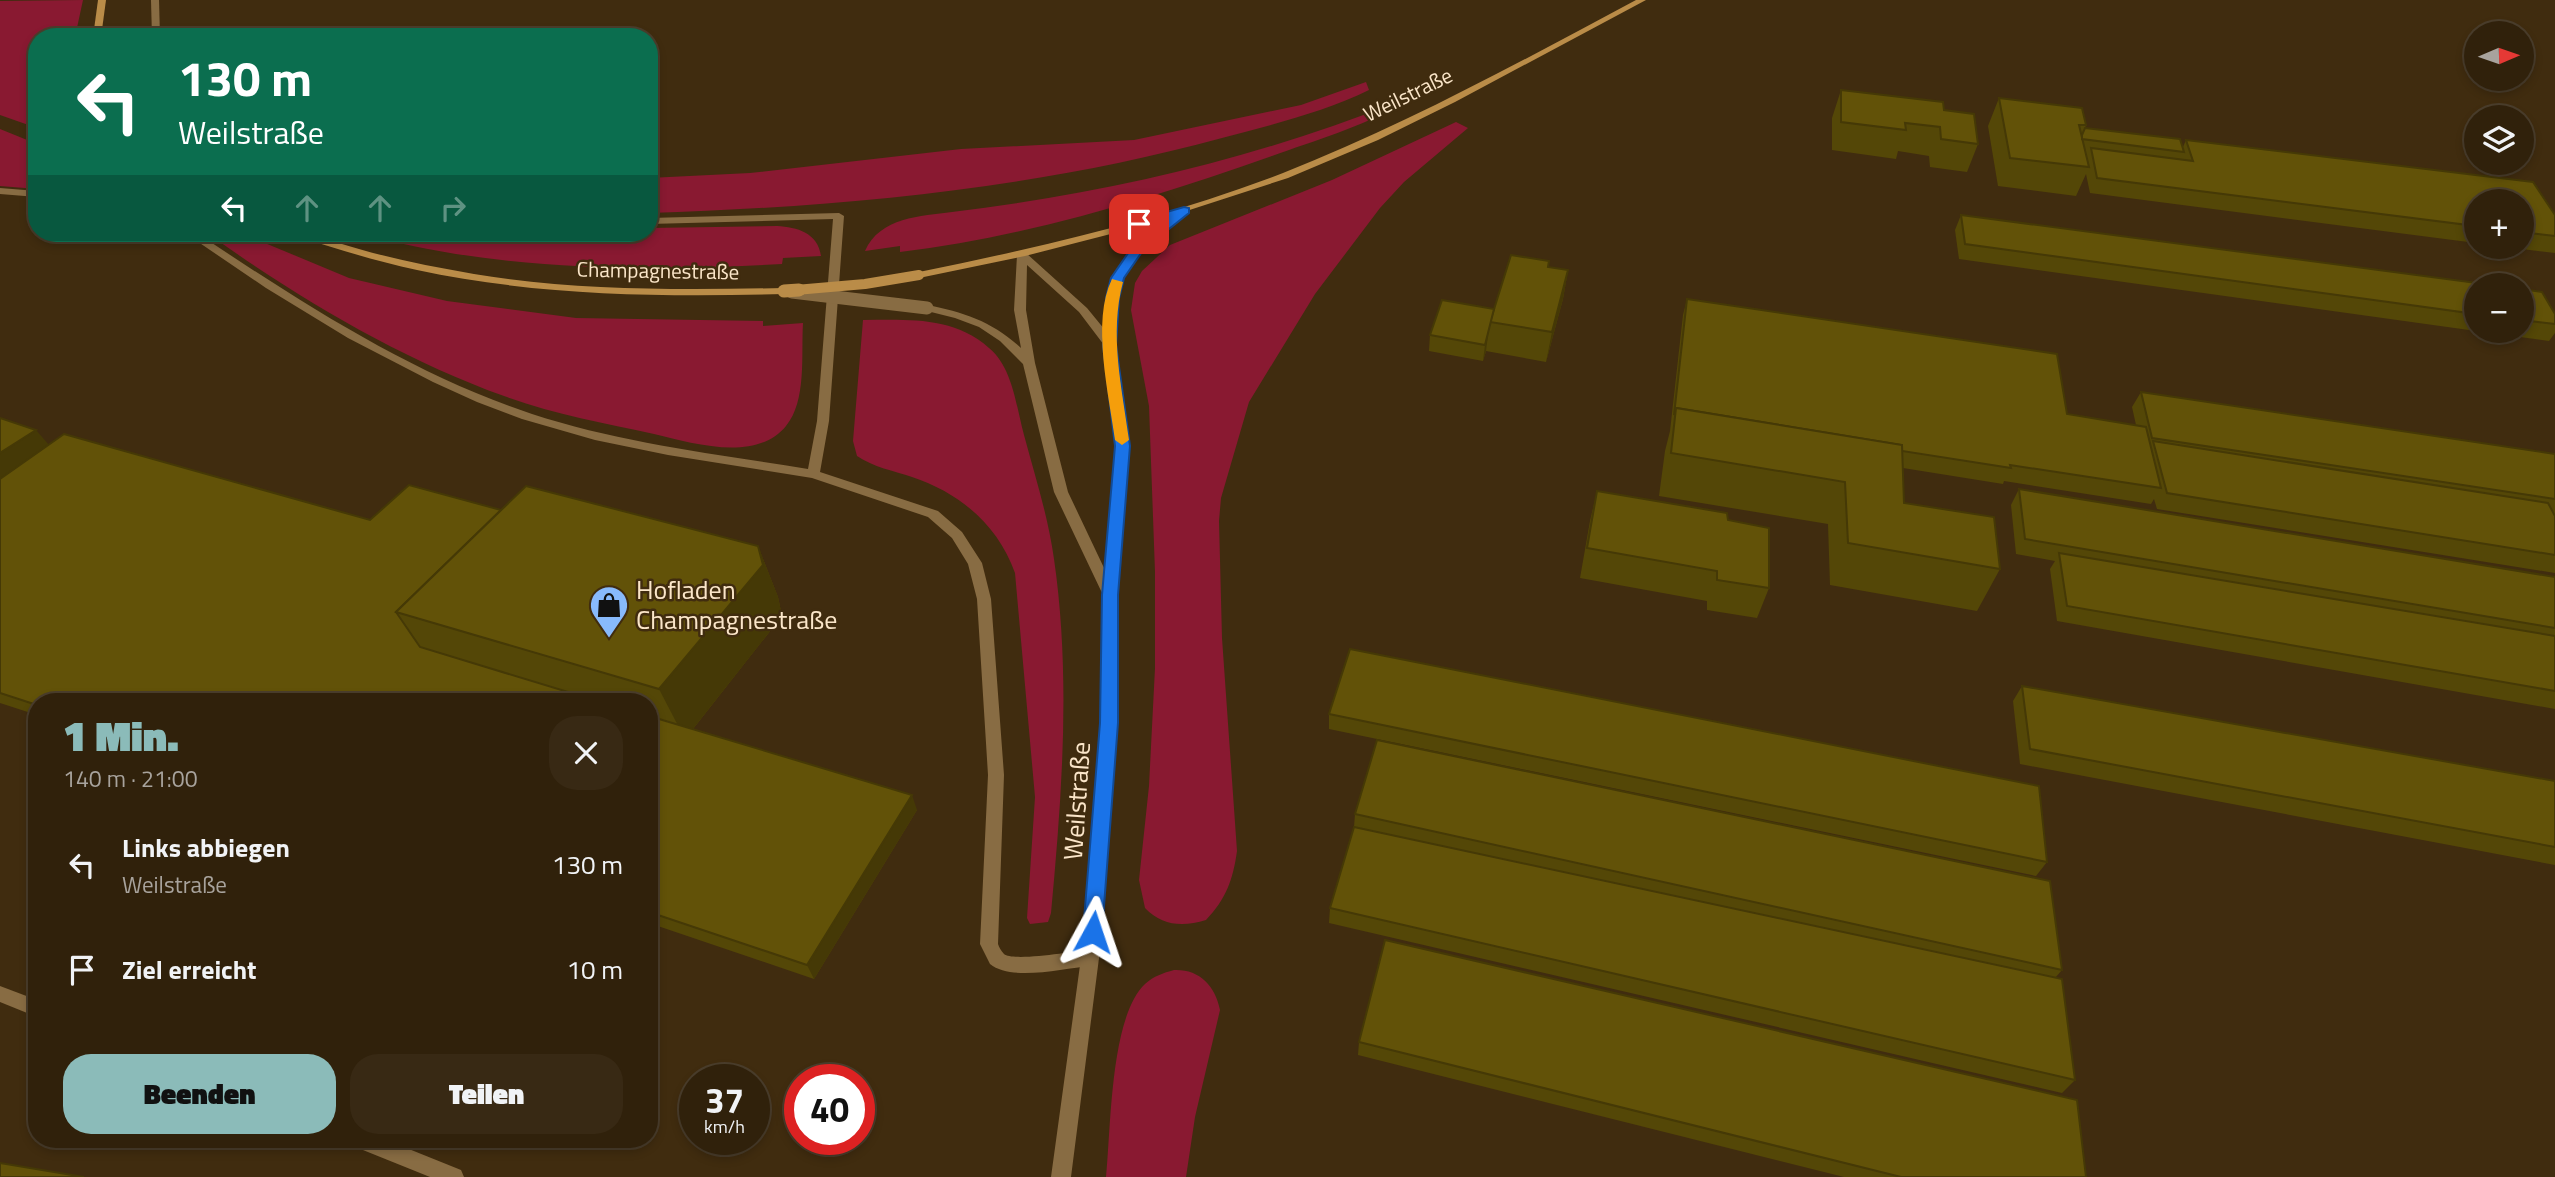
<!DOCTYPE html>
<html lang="de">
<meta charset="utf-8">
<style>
body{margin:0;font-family:"Titillium Web",sans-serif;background:#382914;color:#f1f3f6;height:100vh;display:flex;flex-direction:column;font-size:26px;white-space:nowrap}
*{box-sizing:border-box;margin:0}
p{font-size:23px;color:#a8a39d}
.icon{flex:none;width:38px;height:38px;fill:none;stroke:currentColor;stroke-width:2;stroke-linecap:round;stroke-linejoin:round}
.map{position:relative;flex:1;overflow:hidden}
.panel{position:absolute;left:28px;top:693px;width:630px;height:455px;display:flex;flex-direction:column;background:#30210b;border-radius:28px;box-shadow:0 4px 10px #0003,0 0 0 2px #4b3e2c}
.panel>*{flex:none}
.hud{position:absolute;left:28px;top:28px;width:630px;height:214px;border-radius:28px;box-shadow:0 4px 10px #0003,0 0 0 2px #4b3e2c;background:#0b6e4f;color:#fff;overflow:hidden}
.needle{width:46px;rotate:88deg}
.fabs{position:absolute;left:2464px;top:21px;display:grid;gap:14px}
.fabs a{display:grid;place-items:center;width:70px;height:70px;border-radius:50%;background:#30210b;box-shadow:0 4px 10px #0003,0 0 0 2px #4b3e2c;font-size:35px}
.speed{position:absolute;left:679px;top:1064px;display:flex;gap:14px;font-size:35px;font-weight:700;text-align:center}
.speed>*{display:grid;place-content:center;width:91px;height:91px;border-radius:50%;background:#30210b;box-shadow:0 4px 10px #0003,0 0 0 2px #4b3e2c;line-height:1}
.speed small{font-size:18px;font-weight:400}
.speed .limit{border:10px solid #d22;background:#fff;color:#111}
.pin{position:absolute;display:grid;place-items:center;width:60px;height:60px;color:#fff;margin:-30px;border-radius:14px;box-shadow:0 4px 10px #0006}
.me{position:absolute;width:77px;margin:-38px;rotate:5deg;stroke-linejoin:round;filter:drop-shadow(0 0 5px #0008)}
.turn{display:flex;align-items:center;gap:24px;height:147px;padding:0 35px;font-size:32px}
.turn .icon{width:91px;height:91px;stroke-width:2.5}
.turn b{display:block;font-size:49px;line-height:60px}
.lanes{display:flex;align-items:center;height:66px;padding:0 35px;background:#0003;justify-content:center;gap:35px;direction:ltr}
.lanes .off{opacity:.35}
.round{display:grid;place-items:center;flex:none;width:74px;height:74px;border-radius:28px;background:#382914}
.head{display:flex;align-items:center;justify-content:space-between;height:119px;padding:0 35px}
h1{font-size:42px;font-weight:800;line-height:52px;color:#8bbbb9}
.primary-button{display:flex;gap:14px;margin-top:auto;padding:14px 35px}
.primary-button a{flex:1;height:80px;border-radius:28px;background:#8bbbb9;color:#111;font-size:28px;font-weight:800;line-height:80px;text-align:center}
.primary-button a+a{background:#382914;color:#f1f3f6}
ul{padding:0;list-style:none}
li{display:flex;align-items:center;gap:21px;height:105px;padding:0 35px}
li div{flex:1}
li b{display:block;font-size:26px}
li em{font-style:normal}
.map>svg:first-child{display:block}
.green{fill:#891931}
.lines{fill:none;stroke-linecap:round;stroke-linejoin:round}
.service{fill:#886c43;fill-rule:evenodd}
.tertiary{fill:#886c43;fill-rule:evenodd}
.secondary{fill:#ba8c48;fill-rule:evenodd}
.tertiary-bridge{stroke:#886c43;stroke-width:13}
.secondary-bridge-far1{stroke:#ba8c48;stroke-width:10}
.secondary-bridge{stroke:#ba8c48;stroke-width:13}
.wall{fill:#544707}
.shaded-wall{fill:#453906}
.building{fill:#625208;stroke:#453906;stroke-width:2}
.route{fill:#1a73e8;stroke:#114b97;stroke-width:2}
.slow{fill:#f59e0b}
.labels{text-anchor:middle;stroke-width:5;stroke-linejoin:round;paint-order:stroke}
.far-street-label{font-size:21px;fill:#fbe6c9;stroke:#402c0f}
.poi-label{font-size:26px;fill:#fbe6c9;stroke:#402c0f;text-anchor:start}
.street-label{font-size:26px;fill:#fbe6c9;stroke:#402c0f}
</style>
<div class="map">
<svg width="2555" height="1177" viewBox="0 0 2555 1177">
<rect width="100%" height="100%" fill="#402c0f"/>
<g class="green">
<path d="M83 0 75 37H37V128L0 115V1Z"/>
<path d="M1366 82 1369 90C1324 112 1271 125 1222 138 1035 189 843 207 649 213V178L750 173 961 149 1134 140 1301 105Z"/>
<path d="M1395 103 1400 104C1363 127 1313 141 1272 156 1151 199 1028 236 900 252V246L865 251C880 217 921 216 952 212 1103 194 1253 159 1395 103Z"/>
<path d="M1456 122 1468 128 1404 182 1380 208 1315 294 1249 402 1221 498 1219 521 1222 638 1237 851C1233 880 1226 899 1206 920 1183 927 1162 926 1145 908L1139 880 1149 786 1155 668V572L1149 406 1131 310 1135 283 1142 271 1170 245 1332 180Z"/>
<path d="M0 129 37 144V189L0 186Z"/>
<path d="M777 226C797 227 818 233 821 256L783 258 782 264C641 272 496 271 359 233H649V228Z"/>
<path d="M207 233H241L349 278 447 301 576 318 763 321V326L803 323C801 354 807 401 786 426 756 463 692 443 654 434 604 423 553 414 504 396 397 357 300 299 207 233Z"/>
<path d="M863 320C908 320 953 316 989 348 1013 368 1016 406 1024 435 1035 476 1048 516 1054 559 1071 676 1062 795 1051 913L1048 922 1030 924 1027 918 1035 797 1015 573C998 525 960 493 912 477 894 471 873 467 857 456L853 441Z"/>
<path d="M1174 970C1199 969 1215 985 1220 1010L1195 1117 1186 1177H1106C1111 1129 1110 1017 1145 984 1154 976 1163 973 1174 970Z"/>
</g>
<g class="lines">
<g class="service">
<path d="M151 0H159L160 37H152Z"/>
<path d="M0 188 37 191V197L0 194Z"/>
<path d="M839 213 844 216 829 421 820 472 938 511 962 532 982 563 991 599 1004 775 998 944C999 947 1001 951 1004 954 1014 962 1074 951 1090 950L1096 952 1099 958 1096 964 1090 966C1064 968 1012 982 990 964L980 944 988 775 977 599 968 564 952 538 928 517 812 478 668 455 595 440 522 419 477 402 433 382 348 338 266 288 185 233H197C302 303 411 374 532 414 621 443 715 454 808 469L817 421 833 219 649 224V218Z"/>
<path d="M0 986 37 1000V1017L0 1002Z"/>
<path d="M351 1139H384L461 1170 464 1177H430L353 1146Z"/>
</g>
<path class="tertiary" d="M1184 207 1189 210 1188 212 1143 248 1124 278 1118 298 1116 345 1129 446 1117 595V723L1099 958 1071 1177H1051L1081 958 1101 723 1103 595 1054 492 1023 364 1000 341 979 327 955 318 923 310 921 308 927 305C964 312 993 322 1021 348L1014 310 1017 255 1022 252 1026 253 1087 308 1105 330C1107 279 1117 259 1157 226 1166 220 1174 211 1184 207ZM1027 265 1079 312 1104 345 1117 446 1105 570 1068 492 1035 363 1026 310Z"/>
<g class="secondary">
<path d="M98 0H106L101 37H93Z"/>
<path d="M1636 0H1646L1455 102 1378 140 1288 178 1134 228 1025 256 919 278 913 275 919 272C1042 247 1165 218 1283 173 1405 125 1520 62 1636 0Z"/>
<path d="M292 233C315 233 336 243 359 249 397 260 435 267 474 274 576 291 681 290 784 288L790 291 784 294C661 297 538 296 417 270 375 261 334 248 293 235Z"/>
</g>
<path class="tertiary-bridge" d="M792 292 927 308"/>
<path class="secondary-bridge-far1" d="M784 291 865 284 919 275"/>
<path class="secondary-bridge" d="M784 291 799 290"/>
</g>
<g class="wall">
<path d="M1841 90 1944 110 1978 144 1967 172 1930 167 1929 156 1898 151 1896 159 1832 150V118Z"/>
<path d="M1999 98 2082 108 2086 125 2085 128 2180 139 2183 147 2186 140 2533 182 2555 215V253L2505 247H2522V201H2476V243L2090 193 2086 174 2076 196 1998 186 1988 126Z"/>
<path d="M1961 215 2476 285V331L1959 259 1955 230Z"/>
<path d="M1548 267 1568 270 1563 299 1546 362 1486 351 1483 361 1429 351 1430 335 1494 309Z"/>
<path d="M2522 289 2555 314V333L2549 341 2477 331H2522Z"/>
<path d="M1687 299 2067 414 2136 425 2132 407 2141 392 2555 454V573L2157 509 2154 499 2151 504 2004 481 2003 484 1903 468 1904 503 2000 569 1977 611 1830 585 1828 524 1659 496 1665 451 1670 431 1683 315Z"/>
<path d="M0 418 49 445 370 520 501 510 758 546 778 597 782 616 693 729 917 810 814 979 649 923V702H37V715L0 703V479L31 457 0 479Z"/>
<path d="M2019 489 2555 577V709L2057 621 2050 569 2055 561 2016 554 2011 505Z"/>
<path d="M1597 491 1728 520 1769 588 1757 618 1707 610V601L1580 578 1590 521Z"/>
<path d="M2022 686 2555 781V865L2020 764 2013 701Z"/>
<path d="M1329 714 2047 862 2036 876 1329 729Z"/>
<path d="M1355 814 2062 970 2055 978 2075 1080 2062 1093 1329 923 1330 908 1354 827Z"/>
<path d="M1359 1042 2086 1177H1844L1358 1055Z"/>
</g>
<g class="shaded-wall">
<path d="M1568 270 1563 299 1546 362 1552 332Z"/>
<path d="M1488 335 1486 351 1483 361 1485 345Z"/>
<path d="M36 430 49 445 0 479V453Z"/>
<path d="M758 546 778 597 782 616 685 739 659 689Z"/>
<path d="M912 795 917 810 814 979 807 965Z"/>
</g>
<g class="building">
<path d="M1841 90 1943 102 1944 110 1974 114 1978 144 1941 139 1940 127 1905 123 1906 130 1841 122Z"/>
<path d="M1999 98 2082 108 2086 125H2079L2089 167 2010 158Z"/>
<path d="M2085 128 2180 139 2184 152 2082 139V135Z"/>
<path d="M2186 140 2533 182 2555 215V236L2522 232V201H2476V226L2097 178 2091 148 2193 161Z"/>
<path d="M1961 215 2492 285H2476V314L1965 244Z"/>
<path d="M1511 255 1549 261 1548 267 1568 270 1552 332 1490 322Z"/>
<path d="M2522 289 2542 292 2555 314V324L2522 320Z"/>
<path d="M1687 299 2057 354 2067 414 2146 427 2161 488 2010 465 2011 468 1902 451V445L1676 408 1674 415Z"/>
<path d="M1442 300 1494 309 1485 345 1430 335Z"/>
<path d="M2141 392 2555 454V499L2152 438Z"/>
<path d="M1676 408 1902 445 1904 503 1994 517 2000 569 1848 543 1845 482 1671 453Z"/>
<path d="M0 418 36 430 0 453Z"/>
<path d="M64 434 370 520 409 485 501 510 396 612 420 647 601 702H37V705L0 693V479Z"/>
<path d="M2153 441 2548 503 2555 516V555L2167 493Z"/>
<path d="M526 486 758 546 763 565 659 689 396 612Z"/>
<path d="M2019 489 2555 577V628L2025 539Z"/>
<path d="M1597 491 1727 513 1728 520 1769 528V588L1717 580V571L1587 548Z"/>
<path d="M2059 553 2555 636V691L2067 606Z"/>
<path d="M1350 649 2039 786 2047 862 1329 714Z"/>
<path d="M2022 686 2555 781V847L2030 749Z"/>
<path d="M649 716 912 795 807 965 649 912Z"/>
<path d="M1377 740 2050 881 2062 970 1355 814Z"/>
<path d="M1354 827 2062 979 2075 1080 1330 908Z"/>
<path d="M1385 940 2077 1100 2086 1177H1901L1359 1042Z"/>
<path d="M0 1163 84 1177H0Z"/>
</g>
<path class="route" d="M1184 207 1189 208V213L1144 249 1124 278 1119 298 1116 345 1130 446 1118 595V723L1102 932 1100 939 1093 941 1086 939 1083 932 1100 723 1102 595 1115 446 1103 345 1106 298 1111 278 1135 243 1165 220 1139 228 1135 227V221Z"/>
<path class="slow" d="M1112 279 1123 282C1109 334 1122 388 1129 440L1122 445 1115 440C1109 395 1091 321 1112 279Z"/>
<defs>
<g id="shop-pin" transform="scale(2.0125)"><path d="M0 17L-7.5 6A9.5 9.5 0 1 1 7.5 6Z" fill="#88bafc" stroke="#402c0f"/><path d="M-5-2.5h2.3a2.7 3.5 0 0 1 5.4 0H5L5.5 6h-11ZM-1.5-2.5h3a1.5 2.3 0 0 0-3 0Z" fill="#111"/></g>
</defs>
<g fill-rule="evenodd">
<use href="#shop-pin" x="609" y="605"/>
</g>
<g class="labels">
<g class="far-street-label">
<text transform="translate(1408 95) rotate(-26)" y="7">Weilstraße</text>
<text transform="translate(658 271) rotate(1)" y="7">Champagnestraße</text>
</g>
<g class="poi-label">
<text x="636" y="599">Hofladen<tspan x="636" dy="30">Champagnestraße</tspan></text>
</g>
<g class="street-label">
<text transform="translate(1077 801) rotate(-86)" y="9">Weilstraße</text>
</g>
</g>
</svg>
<div class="fabs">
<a><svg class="needle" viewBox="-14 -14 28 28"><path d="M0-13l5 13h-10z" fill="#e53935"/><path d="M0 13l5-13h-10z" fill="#a8a39d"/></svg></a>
<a><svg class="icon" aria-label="layers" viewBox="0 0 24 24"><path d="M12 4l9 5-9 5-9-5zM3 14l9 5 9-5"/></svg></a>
<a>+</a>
<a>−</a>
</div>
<div class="speed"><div>37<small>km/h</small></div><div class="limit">40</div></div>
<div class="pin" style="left:1139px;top:224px;background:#d93025"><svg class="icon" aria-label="arrive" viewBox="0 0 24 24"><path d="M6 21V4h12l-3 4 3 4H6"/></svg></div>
<svg class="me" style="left:1093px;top:932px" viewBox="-20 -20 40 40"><path d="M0-17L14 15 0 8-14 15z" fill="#1a73e8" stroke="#fff" stroke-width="4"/></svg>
<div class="hud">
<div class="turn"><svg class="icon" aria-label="left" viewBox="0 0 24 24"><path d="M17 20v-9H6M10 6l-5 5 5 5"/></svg><div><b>130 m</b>Weilstraße</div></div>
<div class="lanes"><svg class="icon" aria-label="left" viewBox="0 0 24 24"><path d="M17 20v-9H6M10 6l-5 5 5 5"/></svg><svg class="icon off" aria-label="ahead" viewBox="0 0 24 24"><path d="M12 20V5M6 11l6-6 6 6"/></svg><svg class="icon off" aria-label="ahead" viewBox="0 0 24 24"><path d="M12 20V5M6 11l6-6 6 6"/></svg><svg class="icon off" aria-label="right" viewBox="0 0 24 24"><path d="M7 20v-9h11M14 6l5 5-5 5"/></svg></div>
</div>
<section class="panel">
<div class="head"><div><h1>1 Min.</h1><p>140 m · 21:00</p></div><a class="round"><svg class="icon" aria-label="close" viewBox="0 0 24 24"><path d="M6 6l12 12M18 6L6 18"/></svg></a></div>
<ul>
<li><svg class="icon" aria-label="left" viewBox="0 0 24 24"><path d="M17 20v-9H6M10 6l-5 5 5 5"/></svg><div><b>Links abbiegen</b><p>Weilstraße</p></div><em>130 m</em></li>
<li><svg class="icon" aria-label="arrive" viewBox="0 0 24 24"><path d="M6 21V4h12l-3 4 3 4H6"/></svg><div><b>Ziel erreicht</b></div><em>10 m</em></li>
</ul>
<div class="primary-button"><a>Beenden</a><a>Teilen</a></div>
</section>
</div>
